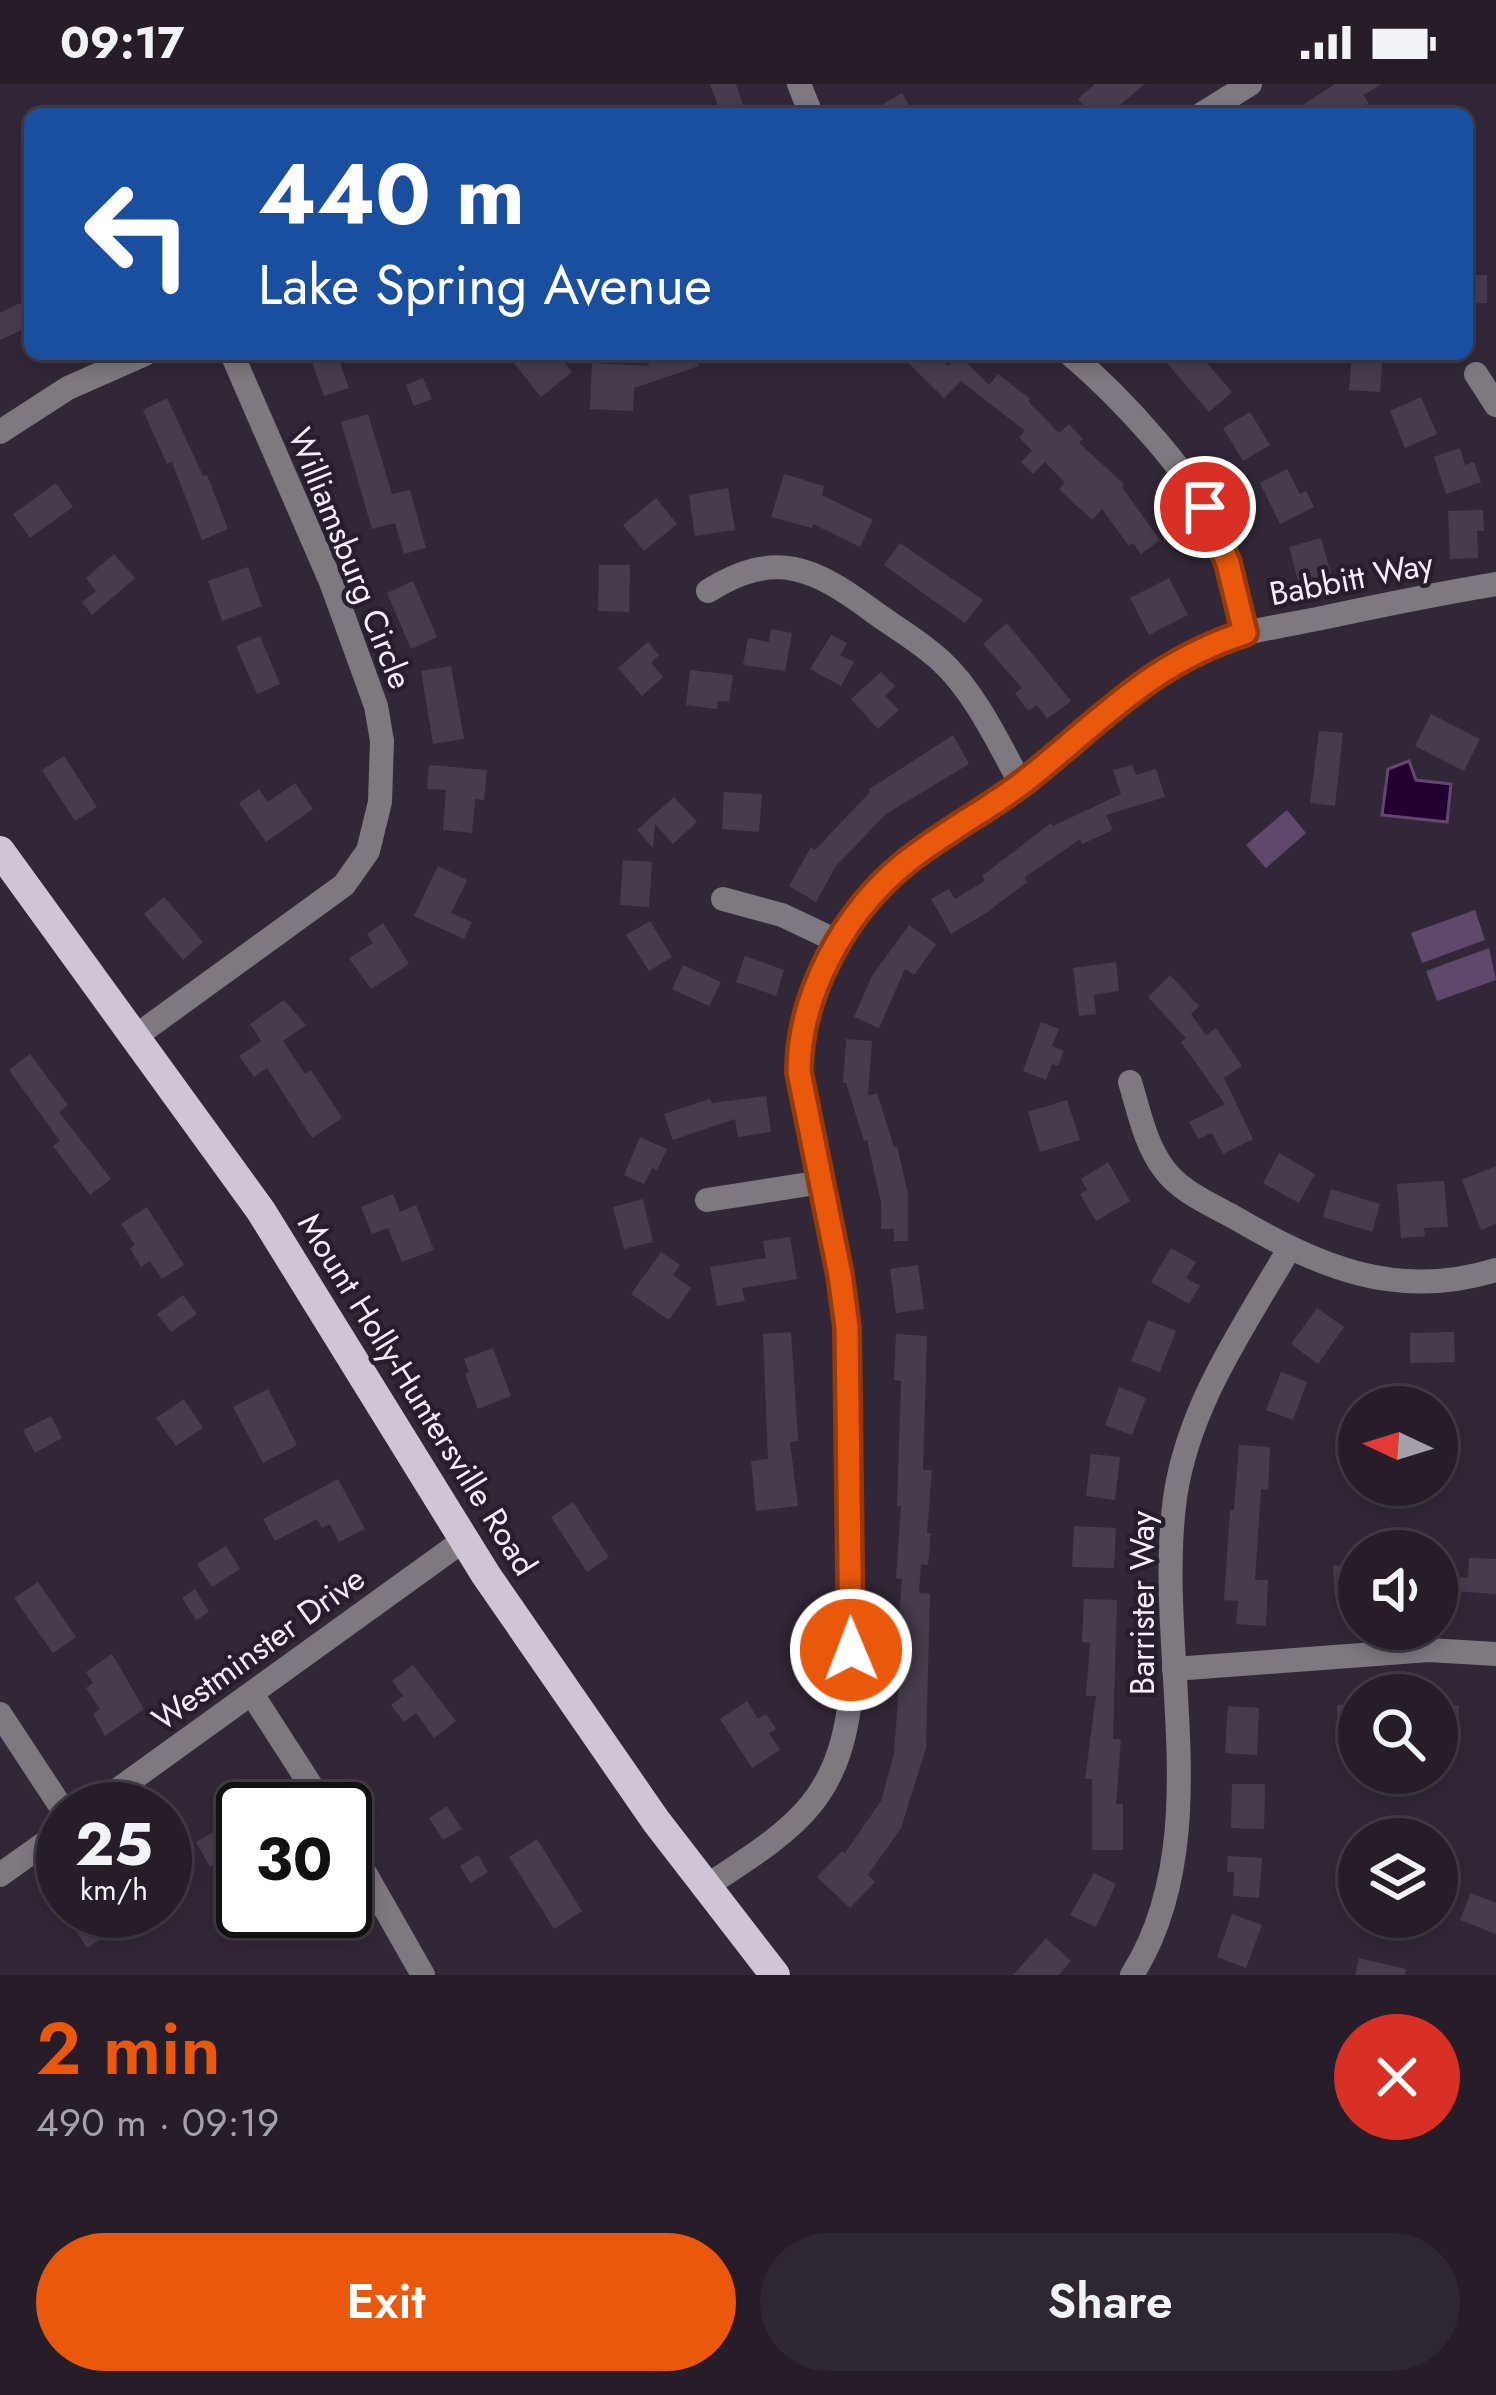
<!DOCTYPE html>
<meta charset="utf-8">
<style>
body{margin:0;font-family:Jost,sans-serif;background:#2e2631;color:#f1f3f6;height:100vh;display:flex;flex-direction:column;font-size:45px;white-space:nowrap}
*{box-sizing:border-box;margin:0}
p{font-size:39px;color:#a4a2a8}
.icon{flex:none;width:66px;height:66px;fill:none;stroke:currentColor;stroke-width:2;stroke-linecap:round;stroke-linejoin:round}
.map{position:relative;height:1891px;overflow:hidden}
.details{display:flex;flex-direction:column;background:#261d29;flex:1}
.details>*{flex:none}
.banner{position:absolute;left:24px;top:24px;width:1449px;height:252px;border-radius:18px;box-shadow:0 6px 18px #0003,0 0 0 3px #423b46;background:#1a4fa0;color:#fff;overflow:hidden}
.needle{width:78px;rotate:274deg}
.buttons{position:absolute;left:1338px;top:1302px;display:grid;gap:24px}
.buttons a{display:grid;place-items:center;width:120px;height:120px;border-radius:50%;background:#261d29;box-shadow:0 6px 18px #0003,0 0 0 3px #423b46;font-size:60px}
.speed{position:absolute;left:36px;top:1698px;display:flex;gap:24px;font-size:60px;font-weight:700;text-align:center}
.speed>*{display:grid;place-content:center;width:156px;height:156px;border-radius:50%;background:#261d29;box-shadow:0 6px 18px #0003,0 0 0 3px #423b46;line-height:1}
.speed small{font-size:30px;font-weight:400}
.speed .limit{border:6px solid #111;border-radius:18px;background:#fff;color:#111}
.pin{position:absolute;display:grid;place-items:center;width:102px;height:102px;color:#fff;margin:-51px;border:6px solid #fff;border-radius:50%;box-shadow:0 3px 12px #0007}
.me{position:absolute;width:132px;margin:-66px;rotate:359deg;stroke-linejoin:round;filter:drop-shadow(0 0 9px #0008)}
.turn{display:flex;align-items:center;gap:42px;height:252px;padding:0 36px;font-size:54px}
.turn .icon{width:156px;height:156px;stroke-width:2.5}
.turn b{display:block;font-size:84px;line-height:102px}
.round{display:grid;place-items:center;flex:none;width:126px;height:126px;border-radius:63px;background:#2e2631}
.overview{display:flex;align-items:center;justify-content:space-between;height:204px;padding:0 36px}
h1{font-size:72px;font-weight:600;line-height:90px;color:#ea580c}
.button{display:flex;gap:24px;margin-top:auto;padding:24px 36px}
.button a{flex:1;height:138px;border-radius:72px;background:#ea580c;color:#fff;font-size:48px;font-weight:600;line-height:138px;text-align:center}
.button a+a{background:#2e2631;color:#f1f3f6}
.status{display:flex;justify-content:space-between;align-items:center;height:84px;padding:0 60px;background:#261d29;direction:ltr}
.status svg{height:33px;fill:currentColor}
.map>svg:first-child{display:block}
.green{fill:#5f486b}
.water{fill:#220031;stroke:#62486d;stroke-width:3}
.building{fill:#473c4d}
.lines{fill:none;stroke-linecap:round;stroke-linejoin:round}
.minor{stroke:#7e7881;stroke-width:24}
.major{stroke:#d0c5d7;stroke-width:30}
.route-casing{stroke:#983908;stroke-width:30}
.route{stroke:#ea580c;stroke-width:21}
.labels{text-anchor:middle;stroke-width:9;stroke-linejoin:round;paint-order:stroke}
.street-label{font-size:33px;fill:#f6effa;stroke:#281d2d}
</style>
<div class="status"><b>09:17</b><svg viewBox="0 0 49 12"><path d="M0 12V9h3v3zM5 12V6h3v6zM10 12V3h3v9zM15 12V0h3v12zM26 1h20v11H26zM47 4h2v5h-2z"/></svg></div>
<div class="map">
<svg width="1496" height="1891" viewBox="0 0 1496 1891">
<rect width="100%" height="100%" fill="#322737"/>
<g class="green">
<path d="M1287 726 1306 749 1266 784 1246 761Z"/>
<path d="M1475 826 1485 856 1422 879 1411 849Z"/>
<path d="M1489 864 1496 896 1437 917 1426 887Z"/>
</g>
<path class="water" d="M1409 677 1416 696 1451 700 1447 738 1382 731 1388 685Z"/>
<g class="building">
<path d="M710 0H736L744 24 721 30Z"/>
<path d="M1095 0H1145L1109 30H1091L1078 15Z"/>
<path d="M1335 0H1382L1363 11 1369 19 1353 30H1289Z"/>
<path d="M902 9 914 30H866Z"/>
<path d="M1467 191H1487V219L1467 220Z"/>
<path d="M20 219 30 242 0 256V229Z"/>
<path d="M309 270H337L349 304 324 312Z"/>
<path d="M521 270H540L549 280 559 272 572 288 541 313 512 277Z"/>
<path d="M645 270H695L699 282 634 304 633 327 590 325 592 279 649 282Z"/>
<path d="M899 270H936L948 282 959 271 989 301 998 290 1030 315 1028 317 1059 349 1069 340 1083 355 1079 359 1124 400 1122 403 1160 456 1141 470 1133 459 1129 462 1102 425 1092 436 1059 405 1065 399 1045 378 1033 390 1021 378 1032 367 1019 353 1025 347 961 297 944 314Z"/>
<path d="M1159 270H1199L1232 308 1209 328Z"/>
<path d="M1352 270H1383L1380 308 1349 306Z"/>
<path d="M423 294 432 315 414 322 406 301Z"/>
<path d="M1421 313 1437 350 1405 364 1390 327Z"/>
<path d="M167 314 203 392 207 391 228 445 202 456 172 378 167 380 143 326Z"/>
<path d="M1250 328 1270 361 1243 377 1223 344Z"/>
<path d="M368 330 392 410 410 406 426 464 404 470 395 439 372 445 341 338Z"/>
<path d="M1460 364 1465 381 1474 378 1481 398 1446 410 1434 373Z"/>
<path d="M1287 385 1300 410 1306 407 1314 423 1280 440 1260 399Z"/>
<path d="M784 390 824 402 822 411 873 436 860 463 813 440 812 444 771 433Z"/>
<path d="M56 399 73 423 30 454 13 430Z"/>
<path d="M728 404 735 446 695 452 689 411Z"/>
<path d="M656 414 677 440 644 467 623 441Z"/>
<path d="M1483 426 1484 447H1477L1478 474 1450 475 1448 427Z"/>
<path d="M1321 454 1331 491 1299 500 1289 463Z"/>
<path d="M900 459 983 516 965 539 884 481Z"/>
<path d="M114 470 135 494 92 531 82 518 96 507 86 494Z"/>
<path d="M599 481H630L629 528 598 527Z"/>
<path d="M248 483 262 522 222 537 208 497Z"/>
<path d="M1169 494 1188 531 1149 551 1130 514Z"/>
<path d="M413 497 437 553 411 565 387 509Z"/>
<path d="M1007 539 1071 617 1047 635 1037 621 1028 627 1015 609 1022 604 983 560Z"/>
<path d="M771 545 792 549 785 587 743 581 748 554 769 558Z"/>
<path d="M831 551 847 559 840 571 854 578 841 602 810 585Z"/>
<path d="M260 552 280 600 257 610 236 562Z"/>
<path d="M648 558 659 571 651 579 663 593 642 612 618 584Z"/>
<path d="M451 582 464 655 433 660 421 587Z"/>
<path d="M690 586 733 591 729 618 718 617 717 625 686 621Z"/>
<path d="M881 588 895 602 885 612 899 626 878 645 851 615Z"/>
<path d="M1431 630 1480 655 1464 687 1415 662Z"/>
<path d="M1319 647 1343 649 1335 722 1310 719Z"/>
<path d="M953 651 969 680 886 730 836 782 816 818 789 802 811 763 815 766 870 708 868 706Z"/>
<path d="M64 672 97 723 75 737 42 686Z"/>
<path d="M429 681 487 686 484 716 475 715 472 749 443 746 446 706 427 705Z"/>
<path d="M1132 681 1136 691 1156 685 1165 713 1106 731 1113 746 1082 760 1080 755 1024 794 1027 798 986 829 951 850 931 815 949 805 955 815 985 797 982 792 1051 739 1053 742 1121 710 1113 686Z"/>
<path d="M295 699 313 725 266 758 239 719 259 705 268 718Z"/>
<path d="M724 708 762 710 759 748 722 745Z"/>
<path d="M674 713 697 738 673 760 655 740 653 764 637 746Z"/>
<path d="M623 776 652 778 649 823 620 821Z"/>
<path d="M438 782 467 796 451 829 472 838 464 855 414 832Z"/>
<path d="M164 813 203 858 183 876 144 830Z"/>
<path d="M650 837 672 873 649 887 626 851Z"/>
<path d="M383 839 409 880 371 905 349 874 373 859 367 850Z"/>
<path d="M909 841 936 860 914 891 905 885 879 944 854 933 872 892Z"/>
<path d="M745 872 784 886 776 912 736 898Z"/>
<path d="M1116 878 1119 907 1094 911 1096 930 1079 932 1073 884Z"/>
<path d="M683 881 721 898 709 922 672 905Z"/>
<path d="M1170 891 1199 922 1191 930 1206 951 1216 944 1242 982 1224 994 1253 1055 1223 1070 1212 1049 1198 1055 1189 1038 1225 1020 1181 958 1186 954 1148 913Z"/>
<path d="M284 916 306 941 283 957 305 990 311 986 342 1034 312 1054 267 984 254 993 239 972 261 957 250 940Z"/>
<path d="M1041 938 1059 945 1052 962 1064 967 1058 982 1052 980 1046 996 1023 987Z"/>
<path d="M846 955 872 957 868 1012 877 1009 894 1063 897 1062 908 1110V1157H894V1145H881V1118L867 1056 864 1057 846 999H843Z"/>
<path d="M30 970 68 1021 59 1028 111 1095 90 1111 53 1062 60 1057 9 986Z"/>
<path d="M766 1012 771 1048 738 1053 735 1035 673 1056 664 1030 710 1015 712 1019Z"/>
<path d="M1067 1016 1080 1056 1040 1068 1028 1028Z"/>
<path d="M640 1053 667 1065 657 1086 652 1084 644 1100 624 1091Z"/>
<path d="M1279 1069 1315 1090 1299 1119 1263 1099Z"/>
<path d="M1108 1078 1130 1117 1096 1137 1080 1110 1087 1106 1081 1095Z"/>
<path d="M1496 1082V1140L1481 1146 1462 1096Z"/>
<path d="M1444 1097 1448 1143 1424 1144 1425 1152 1401 1154 1397 1100Z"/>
<path d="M1331 1105 1380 1120 1372 1148 1323 1133Z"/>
<path d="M393 1110 400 1128 416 1121 434 1166 402 1178 388 1144 372 1150 361 1123Z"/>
<path d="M643 1115 653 1158 624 1165 613 1123Z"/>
<path d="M147 1123 184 1181 162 1195 150 1177 141 1183 130 1164 135 1161 121 1140Z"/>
<path d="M790 1153 797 1195 742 1204 745 1217 717 1222 710 1183 766 1174 763 1157Z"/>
<path d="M1171 1164 1196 1178 1186 1194 1200 1202 1189 1220 1151 1198Z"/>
<path d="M661 1168 680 1181 673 1191 691 1204 669 1236 631 1210Z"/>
<path d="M918 1181 924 1225 896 1229 890 1185Z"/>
<path d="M183 1211 197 1230 171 1248 157 1230Z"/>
<path d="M1317 1224 1344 1243 1318 1280 1291 1260Z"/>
<path d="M1148 1236 1176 1247 1160 1288 1131 1277Z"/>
<path d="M791 1248 798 1357 790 1358 798 1422 756 1427 751 1377 768 1375 763 1250Z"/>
<path d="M1454 1248 1455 1278 1410 1279V1249Z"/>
<path d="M896 1250 927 1252 923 1386H932L927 1449H931L928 1481 921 1480 919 1509 930 1510 926 1664 901 1744 868 1791 875 1798 850 1824 817 1793 842 1767 845 1769 881 1717 894 1670 902 1557H897L902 1495 896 1494 901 1422H897L901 1297 894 1296Z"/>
<path d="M493 1264 511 1312 478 1325 465 1290 469 1288 464 1275Z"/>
<path d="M1281 1288 1307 1298 1293 1336 1266 1326Z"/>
<path d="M1119 1303 1146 1314 1132 1351 1105 1341Z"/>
<path d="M268 1305 297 1361 263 1379 233 1323Z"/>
<path d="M184 1315 203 1344 176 1362 156 1334Z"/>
<path d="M51 1332 62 1354 35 1369 23 1346Z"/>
<path d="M1239 1361 1270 1363 1268 1406 1261 1405 1255 1496H1268L1266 1542 1236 1540 1238 1517 1224 1516 1230 1426H1234Z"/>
<path d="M1091 1370 1120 1373 1115 1416 1086 1412Z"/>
<path d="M338 1395 365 1445 339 1458 330 1440 322 1444 317 1435 275 1457 263 1435Z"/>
<path d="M573 1418 609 1473 587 1488 551 1433Z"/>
<path d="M1074 1442 1116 1444 1114 1484 1072 1483Z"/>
<path d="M226 1462 240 1485 212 1503 197 1480Z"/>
<path d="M1469 1474 1496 1475V1510L1437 1506V1491L1468 1494Z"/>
<path d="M1359 1480V1512L1335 1513 1333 1482Z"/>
<path d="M38 1498 76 1553 53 1569 14 1514Z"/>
<path d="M195 1505 209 1528 196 1536 182 1514Z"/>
<path d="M1084 1515 1117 1516 1113 1655H1121L1116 1720H1123V1766H1092V1695H1085L1096 1612H1086L1090 1559 1082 1558Z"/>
<path d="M112 1570 144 1625 105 1652 93 1630 100 1625 86 1604 93 1599 86 1588Z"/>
<path d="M413 1581 456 1637 434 1654 416 1629 404 1638 391 1621 403 1612 392 1597Z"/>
<path d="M747 1617 758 1635 766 1630 776 1645 769 1649 780 1666 752 1684 720 1635Z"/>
<path d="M1359 1620V1647H1337V1621Z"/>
<path d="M1437 1620 1459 1622 1457 1650 1437 1649Z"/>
<path d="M1228 1622 1259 1624 1257 1671 1225 1669Z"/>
<path d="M1232 1700H1265L1264 1745 1231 1744Z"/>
<path d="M447 1722 462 1745 443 1756 429 1734Z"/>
<path d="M243 1731V1764L210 1783 196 1758Z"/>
<path d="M537 1755 582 1827 554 1845 509 1773Z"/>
<path d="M478 1771 488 1788 470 1799 460 1782Z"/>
<path d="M1228 1772 1262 1774 1259 1814 1233 1812 1234 1788H1227Z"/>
<path d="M1094 1789 1116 1800 1096 1843 1070 1831Z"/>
<path d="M1471 1809 1496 1819V1850L1460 1836Z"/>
<path d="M95 1827H145L87 1864 73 1842Z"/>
<path d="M1232 1830 1262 1841 1246 1884 1217 1873Z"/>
<path d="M1046 1854 1071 1877 1059 1891H1013Z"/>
<path d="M1359 1874 1406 1885 1405 1891H1355Z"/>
</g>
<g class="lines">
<g class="minor">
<path d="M799 0 811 30"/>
<path d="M1202 30 1250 0"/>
<path d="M1070 270C1117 310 1196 392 1218 450 1231 481 1237 516 1245 549"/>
<path d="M1476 290 1496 321"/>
<path d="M0 348 68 304 145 270"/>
<path d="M708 507C776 465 813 483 874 528 896 544 921 558 941 577 975 608 999 660 1021 700"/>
<path d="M723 815 782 831 839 858"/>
<path d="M136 952 344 801 368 767 380 718 382 657 376 622 331 498 232 270"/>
<path d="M1130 998C1139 1027 1145 1060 1164 1085 1180 1107 1208 1119 1232 1132 1317 1182 1396 1217 1496 1186"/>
<path d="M707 1116 822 1098"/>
<path d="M1174 1585 1429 1566 1496 1570"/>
<path d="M252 1610 326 1725"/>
<path d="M0 1630 63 1726"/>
<path d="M91 1725 464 1456"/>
<path d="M345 1754 423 1891"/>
<path d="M0 1791 63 1746"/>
<path d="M705 1803C798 1742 842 1717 852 1598L847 1243 840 1191 799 988C799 911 844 832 901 782 940 748 989 726 1028 694 1087 646 1141 589 1211 560 1245 547 1282 542 1317 535 1377 522 1436 510 1496 500"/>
<path d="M1132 1891C1219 1753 1154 1568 1175 1414 1188 1322 1243 1244 1289 1165"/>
</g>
<path class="major" d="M0 767 261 1127 486 1491 656 1737 775 1891"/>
</g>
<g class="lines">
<g class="route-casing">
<path id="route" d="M851 1566 847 1243 840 1191 799 988C799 911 844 829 904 780 942 749 986 727 1025 697 1101 637 1150 579 1245 549L1228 479 1205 423"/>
</g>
<use href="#route" class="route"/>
</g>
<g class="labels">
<g class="street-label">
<text transform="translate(351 474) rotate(68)" y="12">Williamsburg Circle</text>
<text transform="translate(1351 494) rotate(-11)" y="12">Babbitt Way</text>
<text transform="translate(418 1310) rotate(58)" y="12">Mount Holly-Huntersville Road</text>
<text transform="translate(1142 1519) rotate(-90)" y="12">Barrister Way</text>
<text transform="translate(258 1564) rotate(-36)" y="12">Westminster Drive</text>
</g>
</g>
</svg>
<div class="buttons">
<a><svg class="needle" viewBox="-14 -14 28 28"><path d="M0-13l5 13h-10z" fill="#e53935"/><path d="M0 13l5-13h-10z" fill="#a4a2a8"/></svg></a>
<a><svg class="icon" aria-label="sound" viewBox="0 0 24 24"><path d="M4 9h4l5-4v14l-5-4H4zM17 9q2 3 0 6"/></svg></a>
<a><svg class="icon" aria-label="search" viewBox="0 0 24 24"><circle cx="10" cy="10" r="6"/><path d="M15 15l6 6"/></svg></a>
<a><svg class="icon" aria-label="layers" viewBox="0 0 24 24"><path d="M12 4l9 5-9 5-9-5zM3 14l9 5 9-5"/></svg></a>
</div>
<div class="speed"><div>25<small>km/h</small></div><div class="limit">30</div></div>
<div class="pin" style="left:1205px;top:423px;background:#d93025"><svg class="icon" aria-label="arrive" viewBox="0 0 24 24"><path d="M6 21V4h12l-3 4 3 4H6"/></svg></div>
<svg class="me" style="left:851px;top:1566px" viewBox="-20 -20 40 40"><circle r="17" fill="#ea580c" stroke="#fff" stroke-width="3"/><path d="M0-11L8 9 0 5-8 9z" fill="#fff"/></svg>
<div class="banner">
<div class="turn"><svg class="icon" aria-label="left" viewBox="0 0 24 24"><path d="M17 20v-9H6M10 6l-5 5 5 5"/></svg><div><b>440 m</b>Lake Spring Avenue</div></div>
</div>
</div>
<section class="details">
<div class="overview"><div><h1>2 min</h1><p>490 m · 09:19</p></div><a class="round" style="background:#d93025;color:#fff"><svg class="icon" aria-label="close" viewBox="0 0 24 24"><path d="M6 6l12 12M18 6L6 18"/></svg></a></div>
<div class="button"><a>Exit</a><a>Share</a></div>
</section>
